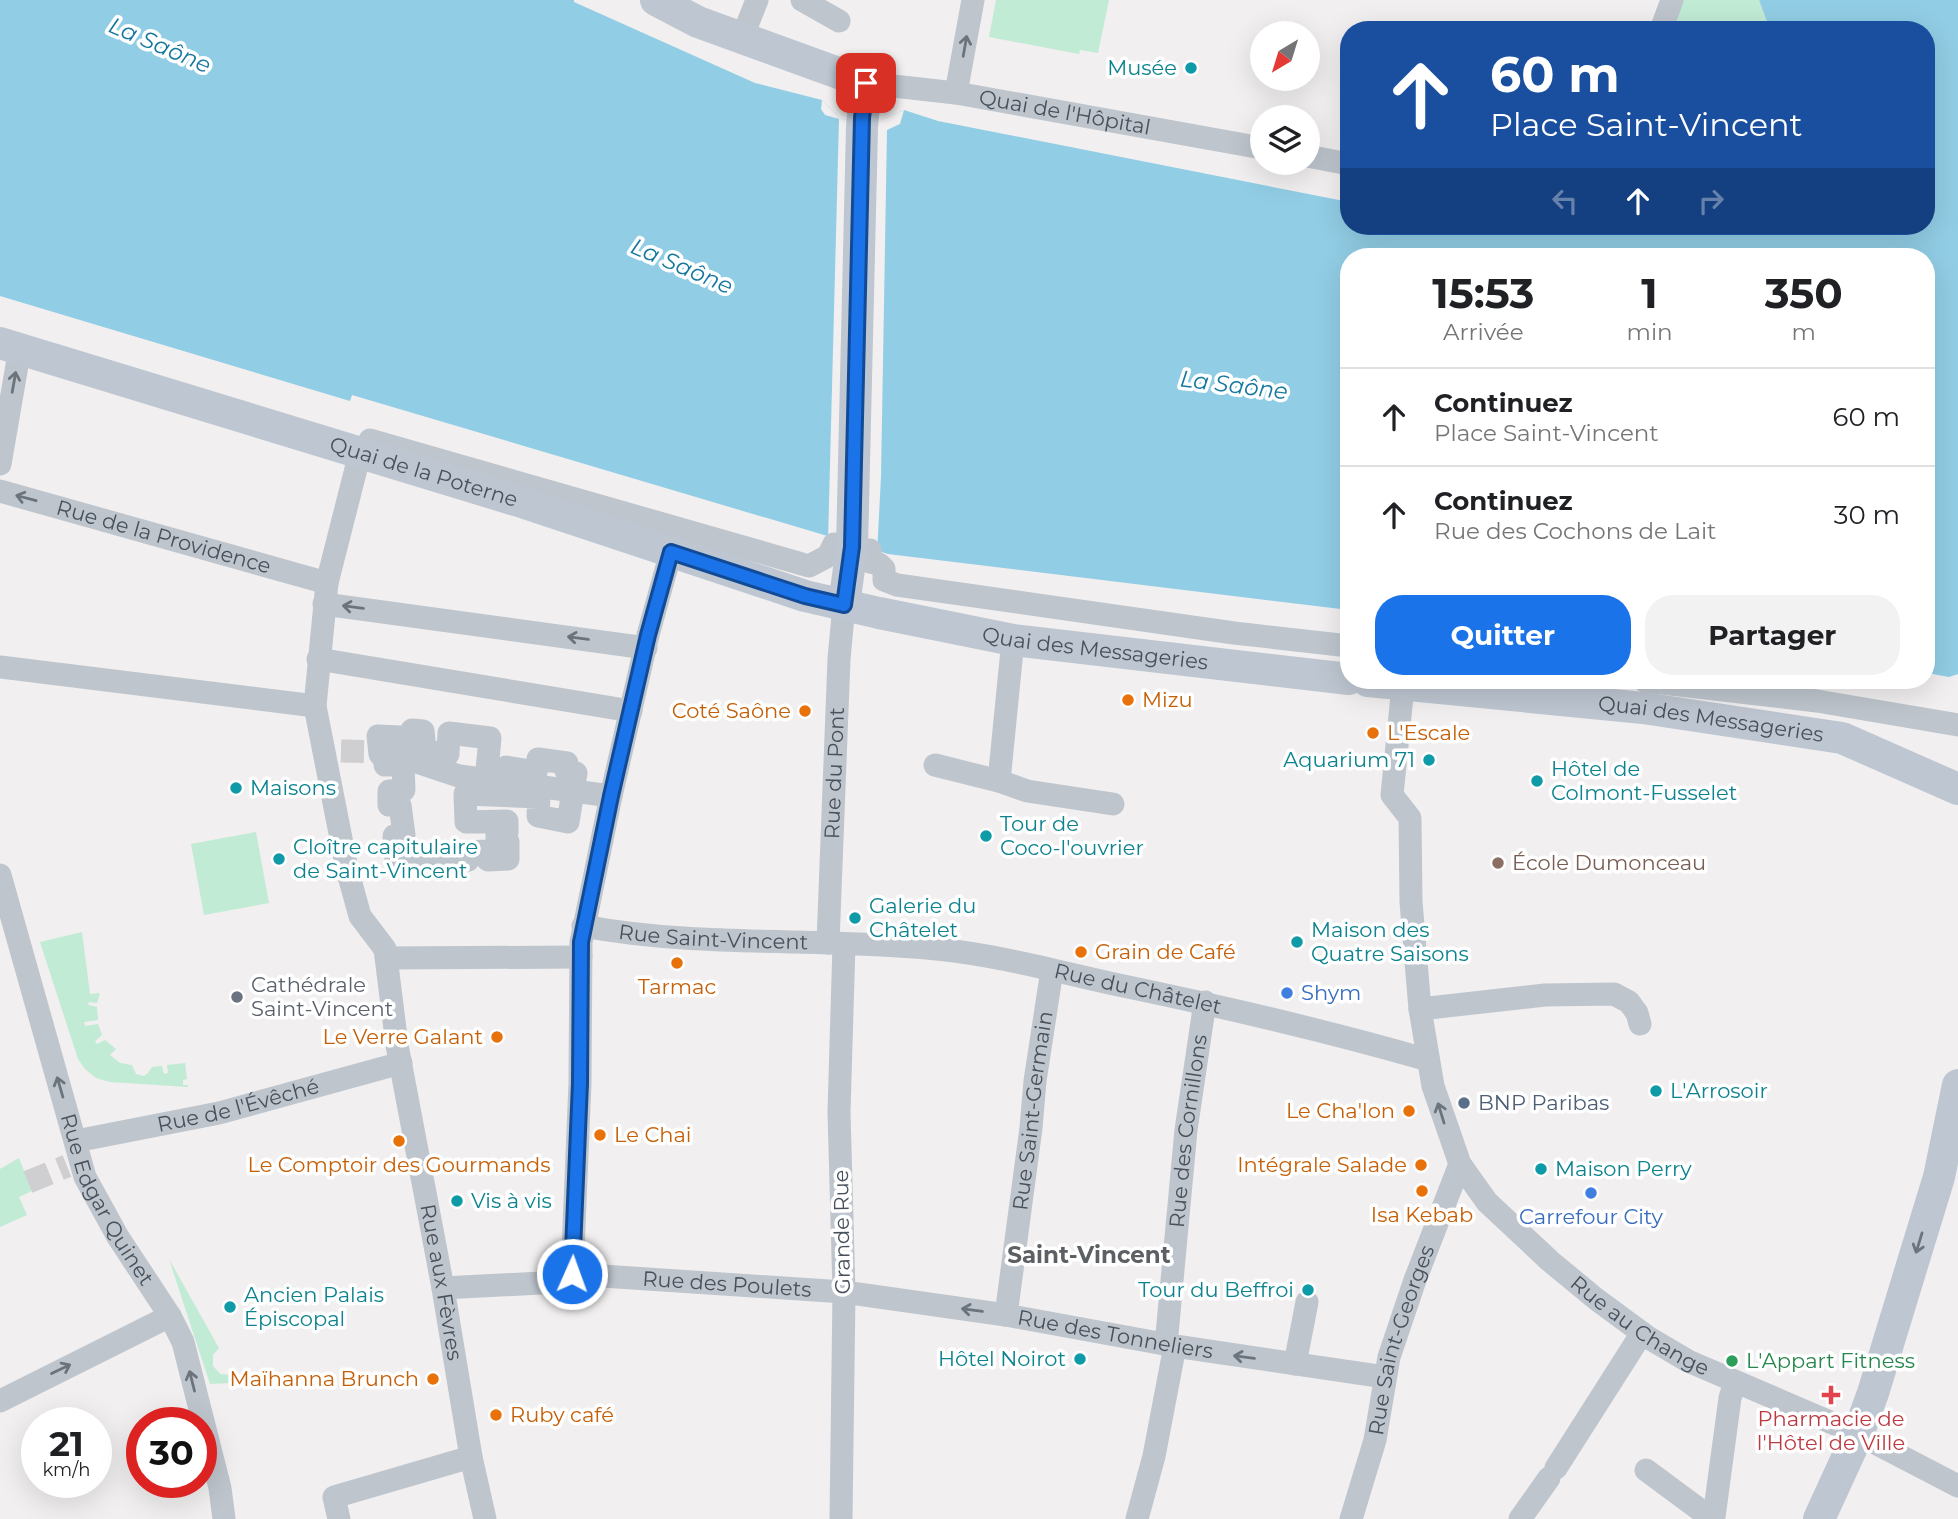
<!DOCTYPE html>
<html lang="fr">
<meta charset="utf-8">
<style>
body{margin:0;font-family:Montserrat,sans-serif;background:#f2f2f2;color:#202124;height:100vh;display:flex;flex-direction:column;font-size:26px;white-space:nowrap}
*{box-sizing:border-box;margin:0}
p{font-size:23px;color:#757577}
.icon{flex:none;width:38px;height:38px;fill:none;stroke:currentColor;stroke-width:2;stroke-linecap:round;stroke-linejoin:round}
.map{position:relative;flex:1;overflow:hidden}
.side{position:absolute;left:1340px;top:248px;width:595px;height:441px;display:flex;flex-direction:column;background:#fff;border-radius:28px;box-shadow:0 7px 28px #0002}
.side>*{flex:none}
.guide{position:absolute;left:1340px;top:21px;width:595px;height:214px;border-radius:28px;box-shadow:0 7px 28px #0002;background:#1a4fa0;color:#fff;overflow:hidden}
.needle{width:46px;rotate:218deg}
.tools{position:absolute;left:1250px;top:21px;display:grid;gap:14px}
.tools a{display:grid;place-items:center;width:70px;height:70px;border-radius:50%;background:#fff;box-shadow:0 7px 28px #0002;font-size:35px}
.speed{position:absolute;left:21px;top:1407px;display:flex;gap:14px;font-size:35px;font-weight:700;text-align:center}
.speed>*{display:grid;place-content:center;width:91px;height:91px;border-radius:50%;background:#fff;box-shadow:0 7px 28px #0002;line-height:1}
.speed small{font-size:18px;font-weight:400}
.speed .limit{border:10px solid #d22;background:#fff;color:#111}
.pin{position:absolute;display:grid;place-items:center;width:60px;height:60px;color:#fff;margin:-30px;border-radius:14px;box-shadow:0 4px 10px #0006}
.me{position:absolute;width:77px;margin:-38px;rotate:2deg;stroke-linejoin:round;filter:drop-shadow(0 0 5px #0008)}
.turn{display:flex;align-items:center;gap:24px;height:147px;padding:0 35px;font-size:32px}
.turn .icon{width:91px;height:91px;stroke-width:2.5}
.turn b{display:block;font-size:49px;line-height:60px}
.lanes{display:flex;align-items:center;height:66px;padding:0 35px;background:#0003;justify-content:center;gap:35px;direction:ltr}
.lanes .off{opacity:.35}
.eta{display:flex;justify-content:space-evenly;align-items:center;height:119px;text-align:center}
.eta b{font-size:42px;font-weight:700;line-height:49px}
.primary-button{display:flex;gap:14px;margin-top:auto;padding:14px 35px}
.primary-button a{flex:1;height:80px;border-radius:28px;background:#1a73e8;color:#fff;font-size:28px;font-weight:700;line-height:80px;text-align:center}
.primary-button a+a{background:#f2f2f2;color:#202124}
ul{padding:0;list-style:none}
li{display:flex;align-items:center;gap:21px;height:98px;padding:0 35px;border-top:2px solid #e0e0e0}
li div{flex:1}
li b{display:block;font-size:26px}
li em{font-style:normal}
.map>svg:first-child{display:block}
.green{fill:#c1ebd4}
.water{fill:#91cde5}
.pier{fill:#f1efef}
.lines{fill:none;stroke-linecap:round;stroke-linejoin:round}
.street-tunnel{stroke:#cfcfd1;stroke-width:23;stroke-dasharray:23 11;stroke-linecap:butt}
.street{stroke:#bec5cd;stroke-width:23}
.secondary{stroke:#bec6d1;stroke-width:32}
.oneway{stroke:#6b747d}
.oneway2{stroke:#6b747e}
.route-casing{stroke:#114b97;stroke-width:18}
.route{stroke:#1a73e8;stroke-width:12}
.culture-dot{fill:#0f9aa8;stroke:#fff;stroke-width:2.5}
.food-dot{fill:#e8710a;stroke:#fff;stroke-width:2.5}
.education-dot{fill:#8d6e63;stroke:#fff;stroke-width:2.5}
.shop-dot{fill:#3f7fe0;stroke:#fff;stroke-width:2.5}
.worship-dot{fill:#6b7280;stroke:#fff;stroke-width:2.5}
.service-dot{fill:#5c6f8a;stroke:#fff;stroke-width:2.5}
.leisure-dot{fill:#2e9e5b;stroke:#fff;stroke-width:2.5}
.health-dot{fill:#e0444e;stroke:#fff;stroke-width:2.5}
.labels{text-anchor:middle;stroke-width:7;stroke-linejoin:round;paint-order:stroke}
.culture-label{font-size:21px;fill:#0d838f;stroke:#fff;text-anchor:start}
.street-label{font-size:21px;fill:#48515b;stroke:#fff}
.food-label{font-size:21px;fill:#c56008;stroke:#fff;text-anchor:start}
.education-label{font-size:21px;fill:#785e54;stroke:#fff;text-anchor:start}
.worship-label{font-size:21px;fill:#5b616d;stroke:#fff;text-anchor:start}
.shop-label{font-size:21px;fill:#366cbe;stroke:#fff;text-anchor:start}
.service-label{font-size:21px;fill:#4e5e75;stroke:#fff;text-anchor:start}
.leisure-label{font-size:21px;fill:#27864d;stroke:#fff;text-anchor:start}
.health-label{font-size:21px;fill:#be3a42;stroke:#fff}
.water-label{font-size:23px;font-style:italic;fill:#17789f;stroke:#fff}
.neighbourhood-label{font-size:23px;font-weight:bold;fill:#5c5f63;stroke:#fff}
</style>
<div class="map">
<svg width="1958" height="1519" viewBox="0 0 1958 1519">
<rect width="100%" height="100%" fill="#f1efef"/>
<g class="green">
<path d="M996 0H1109L1098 53 1080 50 1079 54 989 37Z"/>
<path d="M1669 0H1759L1770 30H1660Z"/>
<path d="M256 832 269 903 204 915 191 844Z"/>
<path d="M82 932 90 994 100 993 97 1003 89 1002 88 1005 97 1007 98 1020 84 1022 85 1026 98 1024 102 1035 95 1041 97 1044 105 1040 116 1049 110 1055 120 1063 132 1065 136 1074 144 1076 148 1073 152 1067 162 1066 164 1074 168 1073 167 1065 185 1063 187 1079 183 1080V1085H188V1087L110 1082 96 1078 85 1069 78 1059 40 942Z"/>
<path d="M19 1158 32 1191 19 1197 27 1215 0 1227V1169Z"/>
<path d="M169 1259 219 1348 213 1355V1366L220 1374 231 1375 232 1383 210 1384Z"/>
</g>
<path class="water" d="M0 0H574V2L755 83 822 100 841 119 879 121 904 110 938 121 1349 202V226H1927V30H1770L1759 0H1958V674L1949 677 1927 673V257H1349V610L888 554 352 395 350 401 0 296Z"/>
<path class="pier" d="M822 100 841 119 879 121 904 110 900 124 887 130 881 477 877 554 828 541 839 119 825 115 821 109Z"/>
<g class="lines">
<g class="street-tunnel">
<path d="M341 751 380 752"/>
<path d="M28 1182 67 1166"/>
</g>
<g class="street">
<path d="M802 0 839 21"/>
<path d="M1661 30 1672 0"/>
<path d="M742 38 757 0"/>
<path id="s1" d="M866 83 956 93 1262 148"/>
<path d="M956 93 973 0"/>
<path d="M1307 156 1349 164"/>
<path d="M370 440 809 566 828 556 834 544"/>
<path id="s2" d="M360 453 327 583 315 706 347 869 360 916 385 949 397 1045 443 1288 471 1457 485 1519"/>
<path d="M0 464 20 348"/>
<path id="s3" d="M0 491 327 583"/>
<path d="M870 550V562L879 564 884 569V580L897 585 1234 633 1349 646"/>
<path d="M324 604 646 648"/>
<path d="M318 659 631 711"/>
<path d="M0 667 315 706"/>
<path d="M1645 681 1817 701 1958 725"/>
<path id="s4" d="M1403 686 1392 795 1410 818 1411 902 1420 1009 1433 1086 1460 1164 1487 1202 1550 1261 1596 1299 1649 1338 1688 1361 1858 1434 1958 1486"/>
<path d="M412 730 423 731 425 750 448 754 449 733 490 738 487 770 505 773 506 767 536 772 538 759 567 763 566 771 576 773 568 822 538 816 539 797 465 794 466 822 507 821V832H497V842H508V859L488 860 487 851 468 852V860H446L445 853 396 859 394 836 404 835 400 805H389V791L404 790 403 765H385L386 761 380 754 378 736 401 737 400 746 403 750H409Z"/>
<path d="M408 759 459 776 611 796"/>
<path d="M935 765 999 781 1027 791 1113 804"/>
<path d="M999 781 1013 640"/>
<path id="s5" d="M0 875 85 1177 118 1237 170 1316 183 1342 220 1488 224 1519"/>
<path id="s6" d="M583 926C700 948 820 937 937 949 997 955 1055 971 1114 984 1220 1006 1324 1030 1428 1060"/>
<path id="s7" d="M828 943 839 659 844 605"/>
<path d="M387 958 581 957"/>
<path d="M1420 1009 1545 995 1614 994 1629 1002 1637 1013 1640 1024"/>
<path id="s8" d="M76 1141 219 1113 401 1063"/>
<path d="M572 1274 580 1083 581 942 611 796 648 635 671 552"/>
<path id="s9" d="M443 1288 561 1282 572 1274 844 1292 1006 1315 1175 1346 1385 1377"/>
<path id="s10" d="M1006 1315 1031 1128 1035 1081 1052 970"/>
<path id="s11" d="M1166 1345 1186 1130 1205 1002"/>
<path d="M1295 1364 1307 1302"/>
<path d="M0 1401 170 1316"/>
<path d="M1556 1468 1642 1333"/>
<path d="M1646 1470 1700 1510 1714 1517 1730 1398 1735 1382"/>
<path d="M339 1519 334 1497 471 1457"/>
<path d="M841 1519 844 1292 839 1112 844 944"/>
<path d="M1137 1519 1154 1456 1175 1346"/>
<path id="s12" d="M1351 1519 1375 1440 1389 1357 1415 1280 1460 1164"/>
<path d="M1520 1519 1549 1478"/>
</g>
<g class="secondary">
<path d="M656 0 698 22 866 83 862 127 852 547 844 605"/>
<path id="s13" d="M0 343 525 503 805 596 879 613 1013 640 1349 679"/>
<path id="s14" d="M1368 681 1643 708 1842 738 1958 789"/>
<path d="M1819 1519 1858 1434 1873 1393 1939 1177 1958 1085"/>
</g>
</g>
<defs><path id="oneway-shaft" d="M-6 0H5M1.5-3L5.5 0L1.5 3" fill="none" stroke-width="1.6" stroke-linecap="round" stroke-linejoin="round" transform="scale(1.75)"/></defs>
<g class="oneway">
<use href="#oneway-shaft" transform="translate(965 46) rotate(-80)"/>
<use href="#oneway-shaft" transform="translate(14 382) rotate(-80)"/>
<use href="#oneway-shaft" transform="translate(26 498) rotate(-165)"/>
<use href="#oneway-shaft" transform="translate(353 607) rotate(-173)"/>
<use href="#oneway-shaft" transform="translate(578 638) rotate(-172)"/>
<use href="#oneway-shaft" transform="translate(60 1087) rotate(-106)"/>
<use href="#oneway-shaft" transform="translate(1441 1113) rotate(-107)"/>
<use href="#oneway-shaft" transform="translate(972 1310) rotate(-172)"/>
<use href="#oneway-shaft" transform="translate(1244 1357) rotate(-172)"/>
<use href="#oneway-shaft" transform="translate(61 1369) rotate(-26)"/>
<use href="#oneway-shaft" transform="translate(192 1381) rotate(-104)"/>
</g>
<use class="oneway2" href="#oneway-shaft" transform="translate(1919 1243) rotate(107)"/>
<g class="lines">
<g class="route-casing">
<path id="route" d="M572 1274 580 1083 581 942 611 796 648 635 671 552 805 596 844 605 852 547 862 118 866 83"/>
</g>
<use href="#route" class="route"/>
</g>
<g class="culture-dot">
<circle cx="1191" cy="68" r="7"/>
<circle cx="1429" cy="760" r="7"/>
<circle cx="1537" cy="781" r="7"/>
<circle cx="236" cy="788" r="7"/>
<circle cx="986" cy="836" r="7"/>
<circle cx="279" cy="859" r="7"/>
<circle cx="855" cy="918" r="7"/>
<circle cx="1297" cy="942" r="7"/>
<circle cx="1656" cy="1091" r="7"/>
<circle cx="1541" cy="1169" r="7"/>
<circle cx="457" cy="1201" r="7"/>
<circle cx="1308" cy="1290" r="7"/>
<circle cx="230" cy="1307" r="7"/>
<circle cx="1080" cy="1359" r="7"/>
</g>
<g class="food-dot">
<circle cx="1128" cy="700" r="7"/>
<circle cx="805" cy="711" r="7"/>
<circle cx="1373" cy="733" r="7"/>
<circle cx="1081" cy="952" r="7"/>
<circle cx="677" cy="963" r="7"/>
<circle cx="497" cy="1037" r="7"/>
<circle cx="1409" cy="1111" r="7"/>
<circle cx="600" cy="1135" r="7"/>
<circle cx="399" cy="1141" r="7"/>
<circle cx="1421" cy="1165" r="7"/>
<circle cx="1422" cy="1191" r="7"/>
<circle cx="433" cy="1379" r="7"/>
<circle cx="496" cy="1415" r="7"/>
</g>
<circle class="education-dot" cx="1498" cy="863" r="7"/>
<g class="shop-dot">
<circle cx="1287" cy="993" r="7"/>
<circle cx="1591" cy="1193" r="7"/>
</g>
<circle class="worship-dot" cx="237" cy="997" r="7"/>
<circle class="service-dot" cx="1464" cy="1103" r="7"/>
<circle class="leisure-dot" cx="1732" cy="1361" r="7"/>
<path class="health-dot" d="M1827.5 1384.5h7v7h7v7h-7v7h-7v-7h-7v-7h7z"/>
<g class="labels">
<g class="culture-label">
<text x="1177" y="75" text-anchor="end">Musée</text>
<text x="1415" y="767" text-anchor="end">Aquarium 71</text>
<text x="1551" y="776">Hôtel de<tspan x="1551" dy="24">Colmont-Fusselet</tspan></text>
<text x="250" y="795">Maisons</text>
<text x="1000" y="831">Tour de<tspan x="1000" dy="24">Coco-l'ouvrier</tspan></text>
<text x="293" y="854">Cloître capitulaire<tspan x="293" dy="24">de Saint-Vincent</tspan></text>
<text x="869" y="913">Galerie du<tspan x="869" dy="24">Châtelet</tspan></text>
<text x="1311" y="937">Maison des<tspan x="1311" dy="24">Quatre Saisons</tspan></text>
<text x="1670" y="1098">L'Arrosoir</text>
<text x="1555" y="1176">Maison Perry</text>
<text x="471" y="1208">Vis à vis</text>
<text x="1294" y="1297" text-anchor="end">Tour du Beffroi</text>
<text x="244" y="1302">Ancien Palais<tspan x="244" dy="24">Épiscopal</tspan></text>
<text x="1066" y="1366" text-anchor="end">Hôtel Noirot</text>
</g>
<g class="street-label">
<text dy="7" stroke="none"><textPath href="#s1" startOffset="201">Quai de l'Hôpital</textPath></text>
<text dy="7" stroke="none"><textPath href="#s13" startOffset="443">Quai de la Poterne</textPath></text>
<text dy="7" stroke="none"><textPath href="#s3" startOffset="170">Rue de la Providence</textPath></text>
<text dy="7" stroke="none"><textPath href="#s13" startOffset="1139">Quai des Messageries</textPath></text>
<text dy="7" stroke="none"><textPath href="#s14" startOffset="345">Quai des Messageries</textPath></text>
<text dy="7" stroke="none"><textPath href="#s7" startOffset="170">Rue du Pont</textPath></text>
<text dy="7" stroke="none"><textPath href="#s6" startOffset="131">Rue Saint-Vincent</textPath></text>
<text dy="7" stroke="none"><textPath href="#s6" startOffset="560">Rue du Châtelet</textPath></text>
<text dy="7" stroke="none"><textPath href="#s8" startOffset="166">Rue de l'Évêché</textPath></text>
<text dy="7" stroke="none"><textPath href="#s10" startOffset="206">Rue Saint-Germain</textPath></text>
<text dy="7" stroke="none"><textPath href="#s11" startOffset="215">Rue des Cornillons</textPath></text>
<text dy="7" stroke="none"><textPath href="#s5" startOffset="343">Rue Edgar Quinet</textPath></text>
<text transform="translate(842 1232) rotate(-91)" y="7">Grande Rue</text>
<text dy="7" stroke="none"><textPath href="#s2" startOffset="852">Rue aux Fèvres</textPath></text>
<text dy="7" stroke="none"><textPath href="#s9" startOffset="287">Rue des Poulets</textPath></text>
<text dy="7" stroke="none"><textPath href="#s4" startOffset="735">Rue au Change</textPath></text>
<text dy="7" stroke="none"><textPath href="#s9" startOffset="679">Rue des Tonneliers</textPath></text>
<text dy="7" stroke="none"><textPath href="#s12" startOffset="186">Rue Saint-Georges</textPath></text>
</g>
<g class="food-label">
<text x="1142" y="707">Mizu</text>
<text x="791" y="718" text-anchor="end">Coté Saône</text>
<text x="1387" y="740">L'Escale</text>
<text x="1095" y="959">Grain de Café</text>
<text x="677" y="994" text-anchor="middle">Tarmac</text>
<text x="483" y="1044" text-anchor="end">Le Verre Galant</text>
<text x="1395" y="1118" text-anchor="end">Le Cha'lon</text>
<text x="614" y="1142">Le Chai</text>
<text x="399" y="1172" text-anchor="middle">Le Comptoir des Gourmands</text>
<text x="1407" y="1172" text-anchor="end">Intégrale Salade</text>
<text x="1422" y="1222" text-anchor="middle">Isa Kebab</text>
<text x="419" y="1386" text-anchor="end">Maïhanna Brunch</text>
<text x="510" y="1422">Ruby café</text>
</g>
<g class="education-label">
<text x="1512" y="870">École Dumonceau</text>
</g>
<g class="worship-label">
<text x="251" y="992">Cathédrale<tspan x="251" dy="24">Saint-Vincent</tspan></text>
</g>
<g class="shop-label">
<text x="1301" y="1000">Shym</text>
<text x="1591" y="1224" text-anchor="middle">Carrefour City</text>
</g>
<g class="service-label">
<text x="1478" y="1110">BNP Paribas</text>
</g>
<g class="leisure-label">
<text x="1746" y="1368">L'Appart Fitness</text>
</g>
<g class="health-label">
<text x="1831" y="1426">Pharmacie de<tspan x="1831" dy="24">l'Hôtel de Ville</tspan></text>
</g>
<g class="water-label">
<text transform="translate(160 45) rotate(23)" y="8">La Saône</text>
<text transform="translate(682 266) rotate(23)" y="8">La Saône</text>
<text transform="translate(1234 385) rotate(7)" y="8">La Saône</text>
</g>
<g class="neighbourhood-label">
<text x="1089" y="1263">Saint-Vincent</text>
</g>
</g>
</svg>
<div class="tools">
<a><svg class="needle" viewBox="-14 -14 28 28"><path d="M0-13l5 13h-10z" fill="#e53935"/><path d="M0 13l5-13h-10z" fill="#757577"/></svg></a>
<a><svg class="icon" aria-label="layers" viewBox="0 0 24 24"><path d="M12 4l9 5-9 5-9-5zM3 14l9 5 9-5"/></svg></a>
</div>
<div class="speed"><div>21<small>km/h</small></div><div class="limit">30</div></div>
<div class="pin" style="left:866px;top:83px;background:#d93025"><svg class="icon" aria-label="arrive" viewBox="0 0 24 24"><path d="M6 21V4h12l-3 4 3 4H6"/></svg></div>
<svg class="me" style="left:572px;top:1274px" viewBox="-20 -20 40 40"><circle r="17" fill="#1a73e8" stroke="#fff" stroke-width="3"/><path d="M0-11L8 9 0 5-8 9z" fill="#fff"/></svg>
<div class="guide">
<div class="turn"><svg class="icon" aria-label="ahead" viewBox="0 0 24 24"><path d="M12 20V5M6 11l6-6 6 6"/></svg><div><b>60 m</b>Place Saint-Vincent</div></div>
<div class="lanes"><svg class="icon off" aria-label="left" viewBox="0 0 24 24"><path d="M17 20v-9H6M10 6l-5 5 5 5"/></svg><svg class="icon" aria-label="ahead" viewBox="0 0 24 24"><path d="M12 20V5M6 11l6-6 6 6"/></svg><svg class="icon off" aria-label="right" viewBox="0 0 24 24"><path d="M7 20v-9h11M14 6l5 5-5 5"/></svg></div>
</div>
<section class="side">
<div class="eta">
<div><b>15:53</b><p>Arrivée</p></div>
<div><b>1</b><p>min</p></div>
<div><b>350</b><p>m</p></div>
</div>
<ul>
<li><svg class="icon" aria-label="ahead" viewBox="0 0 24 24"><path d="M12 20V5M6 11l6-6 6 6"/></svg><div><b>Continuez</b><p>Place Saint-Vincent</p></div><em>60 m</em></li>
<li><svg class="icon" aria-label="ahead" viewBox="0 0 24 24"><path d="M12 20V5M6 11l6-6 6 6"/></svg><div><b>Continuez</b><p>Rue des Cochons de Lait</p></div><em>30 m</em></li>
</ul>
<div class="primary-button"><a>Quitter</a><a>Partager</a></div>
</section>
</div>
